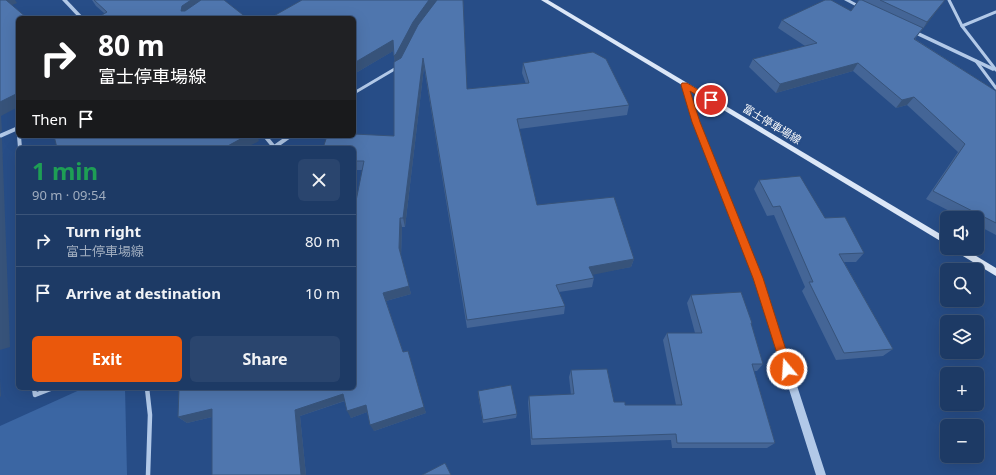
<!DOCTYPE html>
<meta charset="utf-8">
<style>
body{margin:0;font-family:"Noto Sans","Noto Sans JP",sans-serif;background:#2a456e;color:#f1f3f6;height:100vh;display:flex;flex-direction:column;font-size:15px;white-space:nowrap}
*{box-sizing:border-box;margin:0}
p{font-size:13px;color:#a0adbf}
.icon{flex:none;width:22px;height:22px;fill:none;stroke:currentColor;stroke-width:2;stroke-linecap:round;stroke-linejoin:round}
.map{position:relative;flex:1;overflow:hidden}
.sheet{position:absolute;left:16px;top:146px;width:340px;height:244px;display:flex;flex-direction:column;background:#1d3a65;border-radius:6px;box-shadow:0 4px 16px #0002,0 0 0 1px #3b5479}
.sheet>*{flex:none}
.guide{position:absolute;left:16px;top:16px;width:340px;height:122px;border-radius:6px;box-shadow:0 4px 16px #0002,0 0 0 1px #3b5479;background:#202124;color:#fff;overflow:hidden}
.tools{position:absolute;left:940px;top:211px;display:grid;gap:8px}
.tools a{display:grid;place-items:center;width:44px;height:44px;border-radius:6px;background:#1d3a65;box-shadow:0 4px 16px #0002,0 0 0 1px #3b5479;font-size:20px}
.pin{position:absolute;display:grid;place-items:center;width:34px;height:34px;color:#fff;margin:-17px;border:2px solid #fff;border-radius:50%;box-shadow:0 1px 4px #0007}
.me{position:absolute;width:44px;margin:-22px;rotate:342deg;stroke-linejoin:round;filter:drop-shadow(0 0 3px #0008)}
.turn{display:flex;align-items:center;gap:14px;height:84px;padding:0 16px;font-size:18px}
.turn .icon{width:52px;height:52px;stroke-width:2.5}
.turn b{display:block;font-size:28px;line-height:34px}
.then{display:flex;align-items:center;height:38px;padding:0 16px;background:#0003;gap:8px;font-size:15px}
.round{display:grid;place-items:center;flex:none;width:42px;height:42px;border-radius:6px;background:#2a456e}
.headline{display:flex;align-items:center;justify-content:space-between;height:68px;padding:0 16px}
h1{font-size:24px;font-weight:700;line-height:30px;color:#1e9e55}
.button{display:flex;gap:8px;margin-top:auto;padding:8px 16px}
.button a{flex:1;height:46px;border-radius:6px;background:#ea580c;color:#fff;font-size:16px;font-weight:700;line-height:46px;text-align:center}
.button a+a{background:#2a456e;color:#f1f3f6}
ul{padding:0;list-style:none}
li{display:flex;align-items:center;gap:12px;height:52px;padding:0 16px;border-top:1px solid #3b5479}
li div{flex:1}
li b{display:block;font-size:15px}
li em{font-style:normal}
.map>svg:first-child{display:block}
.green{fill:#3b66a3}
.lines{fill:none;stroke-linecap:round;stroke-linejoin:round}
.minor-far2{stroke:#b2c9e8;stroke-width:3}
.minor-far1{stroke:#b2c9e8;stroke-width:4}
.minor{stroke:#b2c9e8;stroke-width:4.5}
.tertiary{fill:#b2c9e8;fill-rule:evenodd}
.secondary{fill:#dce7f7;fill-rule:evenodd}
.wall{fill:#446596;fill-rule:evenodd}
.shaded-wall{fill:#37537a}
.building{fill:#4f76ae;stroke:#37537a}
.route{fill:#ea580c;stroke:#983908}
.labels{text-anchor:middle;stroke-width:4;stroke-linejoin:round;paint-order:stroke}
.street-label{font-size:11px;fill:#fff;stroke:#274d87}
</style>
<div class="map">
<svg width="996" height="475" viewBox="0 0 996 475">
<rect width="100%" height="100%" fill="#274d87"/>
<path class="green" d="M84 388H125L127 475H0V426Z"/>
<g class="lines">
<g class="minor-far2">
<path d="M949 0 962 26 996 70"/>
<path d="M962 26 996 12"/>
<path d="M976 61 996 88"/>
<path d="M354 93 398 67"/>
</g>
<g class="minor-far1">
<path d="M0 136 18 128"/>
<path d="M19 136 20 148"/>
<path d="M265 136 274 147"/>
<path d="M273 148 290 136"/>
</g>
<g class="minor">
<path d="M34 388 35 395 53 388"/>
<path d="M147 388 150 415 148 475"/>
</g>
<g class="tertiary">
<path d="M62 0H67L84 18H79Z"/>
<path d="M844 0H850L865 8 861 9Z"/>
<path d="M910 28 995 68 996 69 993 71 991 70 908 31 907 30Z"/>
<path d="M685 83 688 85 699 122 762 278 826 475H816L754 278 693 122 682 85Z"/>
</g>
<g class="secondary">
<path d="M541 0H548L947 238V245Z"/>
<path d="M952 248H963L996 268V276L953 250Z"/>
</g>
</g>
<g class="wall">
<path d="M92 0H224L104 13 96 6Z"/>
<path d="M463 0 467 89 526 84 522 73 523 63 629 105 627 115 519 129 537 205 634 259 631 267 592 274 594 278 592 287 559 292 565 306 564 314 467 328 424 67 405 227H402L401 256 411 294 386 301 403 352 426 413 374 431 367 412 351 418 345 401 300 416 306 475H212V417L187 423 178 417 354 388 362 170H354V148L394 136 395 62 393 51 354 74V18ZM416 29 401 58 415 31Z"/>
<path d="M859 0H945L915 39 996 91V235L977 225V218H963L926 199 958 152 907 105 896 108 853 71 776 93 749 67 753 59 805 46 778 28 782 20 851 11Z"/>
<path d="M759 180 825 218 864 253 856 262H844L893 349 883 356 836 360 802 291 805 287 774 215 767 216 754 189Z"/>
<path d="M691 295 752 323 751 324 763 364 757 371H754L775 443 767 448H672L671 440 531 445 528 402 529 396 571 395 569 377 571 370 614 402 625 405H676L663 340 667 333H695L687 303Z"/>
<path d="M478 394 517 414 516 418 483 423Z"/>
</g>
<g class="shaded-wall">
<path d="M5 0H15L17 3 10 6Z"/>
<path d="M191 0H210L186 16 181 11 182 6Z"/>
<path d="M429 0H437L415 31 398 64 395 65 394 56 413 22Z"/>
<path d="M945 0 921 32 927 22Z"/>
<path d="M393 40 395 50 354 74V63Z"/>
<path d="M423 58 424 67 405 227 403 218Z"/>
<path d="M858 63 853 71 776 93 780 84Z"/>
<path d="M18 93V107L1 116 2 131 0 133V102Z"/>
<path d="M914 97 907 105 896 108 902 100Z"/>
<path d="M246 136H257L259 141 246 148H224Z"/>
<path d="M0 137 2 139 10 347 0 350Z"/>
<path d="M400 218 402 227 401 257 399 248Z"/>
<path d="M634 259 631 267 587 276 589 267Z"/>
<path d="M409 286 411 294 386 301 383 293Z"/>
<path d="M410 358 426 413 374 431 370 425Z"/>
<path d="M0 379 1 396 0 397Z"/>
<path d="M343 394 347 400 300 416 306 475H301L295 410Z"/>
<path d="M366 405 370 411 351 418 347 411Z"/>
<path d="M212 409 220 415 187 423 178 417Z"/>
</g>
<g class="building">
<path d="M0 0H6L27 18H18V93L0 102Z"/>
<path d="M94 0H191L182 6 181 11H185L201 0H224L247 18H97L107 12Z"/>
<path d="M302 0H429L413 22 396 54 394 56 393 40 354 63V18H270Z"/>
<path d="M437 0H463L467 89 529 83 523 63 593 52 606 59 629 105 517 119 537 205 614 197 634 259 589 267 594 278 556 285 565 306 467 320 423 58 403 218H400L399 248 409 286 383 293 403 352 408 351 424 407 370 425 366 405 347 411 343 394 295 410 301 475H212V409L178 417 179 388H354V211L364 161H354V148H323L327 136H354V134L394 136V62L401 58 418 25Z"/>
<path d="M825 0H831L851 11 859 0H862L923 28 914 39 996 91V223L933 191 965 144 914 97 902 100 858 63 780 84 753 59 817 43 782 20Z"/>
<path d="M880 0H945L927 22Z"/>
<path d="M54 136H246L224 148H57Z"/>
<path d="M800 176 825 218 845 217 864 253 839 254 893 349 844 353 809 282H813L780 206 773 207 759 180Z"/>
<path d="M741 292 752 323H751L763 364H752L775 443H677L676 434 532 439 529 396 574 394 571 370 607 369 614 402H625V405H682L667 333H702L691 295Z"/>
<path d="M511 385 517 414 483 420 478 391Z"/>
<path d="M445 463 451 475H422Z"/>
</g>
<path class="route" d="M682 83H687L715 100 708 102 690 91 700 122 763 278 792 369 791 373 787 374 783 373 782 369 753 278 692 122 681 85Z"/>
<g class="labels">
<g class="street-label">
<text transform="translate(772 124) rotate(31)" y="4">富士停車場線</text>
</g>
</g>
</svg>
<div class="tools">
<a><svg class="icon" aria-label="sound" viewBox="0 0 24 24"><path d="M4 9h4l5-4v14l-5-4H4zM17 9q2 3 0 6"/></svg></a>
<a><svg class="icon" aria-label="search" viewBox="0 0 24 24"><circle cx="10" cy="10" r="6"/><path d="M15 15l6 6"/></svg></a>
<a><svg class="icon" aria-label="layers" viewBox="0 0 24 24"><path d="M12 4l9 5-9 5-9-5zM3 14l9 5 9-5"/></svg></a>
<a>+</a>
<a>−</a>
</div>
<div class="pin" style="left:711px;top:100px;background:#d93025"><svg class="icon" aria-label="arrive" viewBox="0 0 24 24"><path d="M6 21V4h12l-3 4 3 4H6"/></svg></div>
<svg class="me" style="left:787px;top:369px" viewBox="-20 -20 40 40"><circle r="17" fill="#ea580c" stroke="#fff" stroke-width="3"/><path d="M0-11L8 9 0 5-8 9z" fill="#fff"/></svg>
<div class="guide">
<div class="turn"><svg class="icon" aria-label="right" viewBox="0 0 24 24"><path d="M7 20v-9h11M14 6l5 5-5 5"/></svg><div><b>80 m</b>富士停車場線</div></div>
<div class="then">Then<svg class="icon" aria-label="arrive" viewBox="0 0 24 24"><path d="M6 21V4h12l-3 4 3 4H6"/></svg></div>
</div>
<section class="sheet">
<div class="headline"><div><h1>1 min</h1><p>90 m · 09:54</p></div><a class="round"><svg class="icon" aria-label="close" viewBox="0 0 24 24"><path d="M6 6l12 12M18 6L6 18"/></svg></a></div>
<ul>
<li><svg class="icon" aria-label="right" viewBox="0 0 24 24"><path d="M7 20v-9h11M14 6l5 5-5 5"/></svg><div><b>Turn right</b><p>富士停車場線</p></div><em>80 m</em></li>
<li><svg class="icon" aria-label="arrive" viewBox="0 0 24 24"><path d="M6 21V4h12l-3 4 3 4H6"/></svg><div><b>Arrive at destination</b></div><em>10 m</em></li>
</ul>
<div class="button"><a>Exit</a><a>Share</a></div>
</section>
</div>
